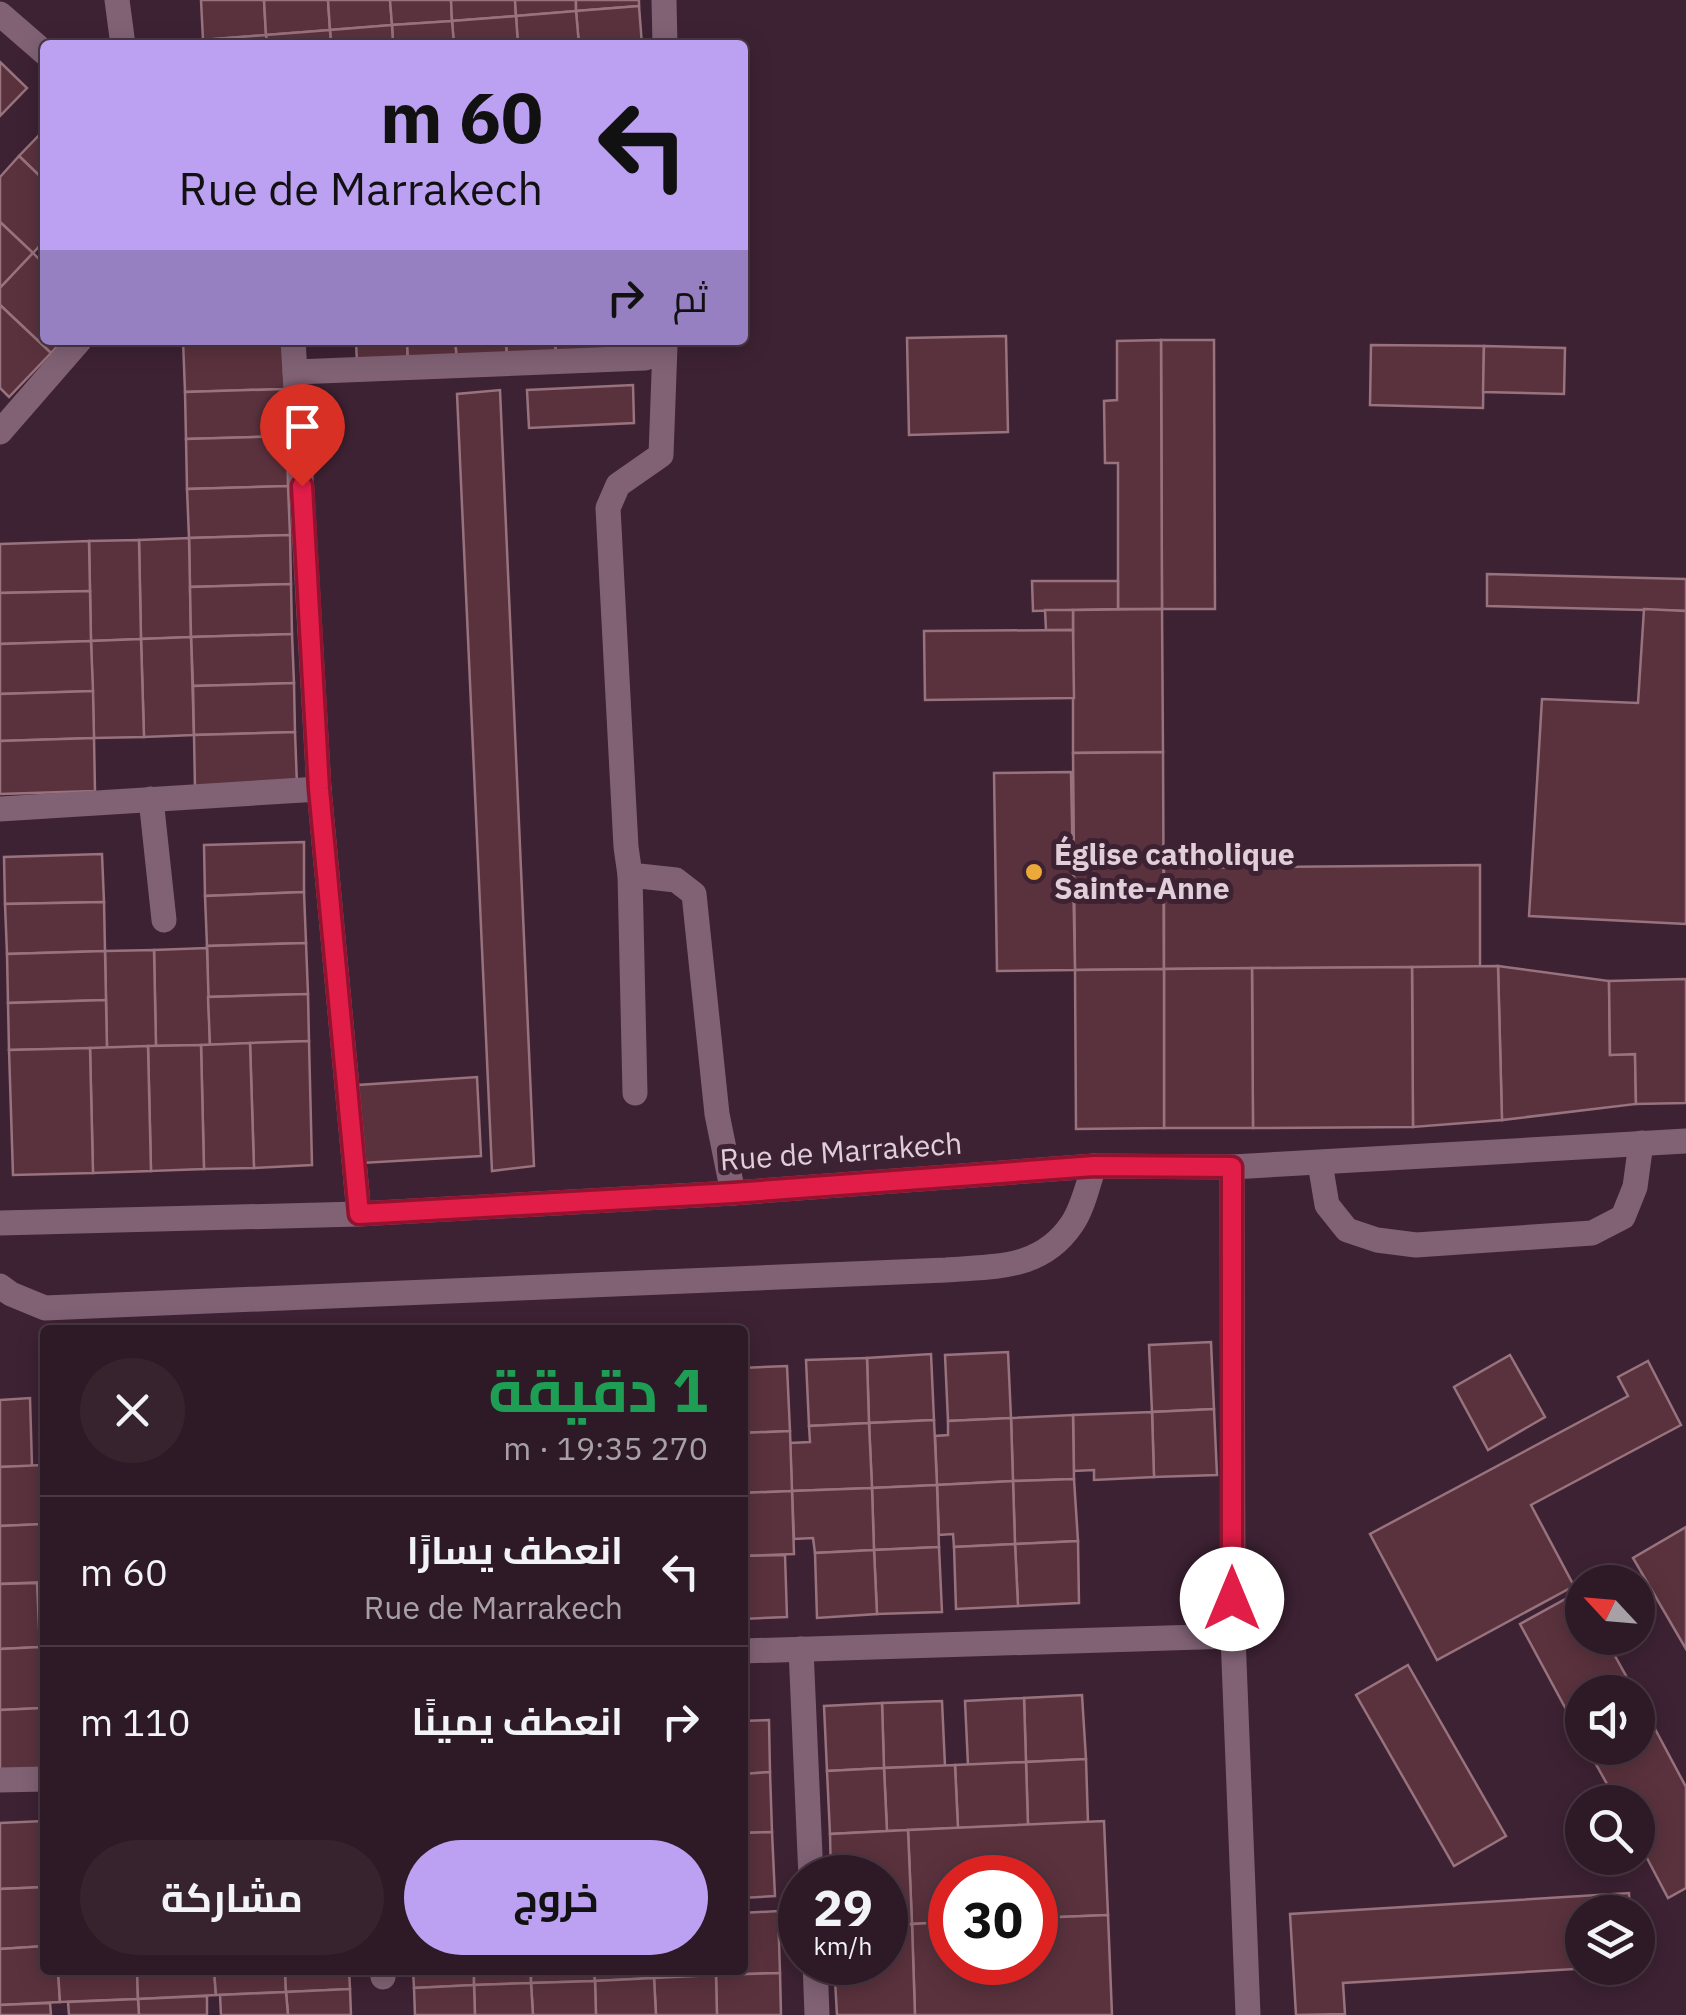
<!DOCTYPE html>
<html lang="ar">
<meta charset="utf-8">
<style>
body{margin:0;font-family:"IBM Plex Sans",Cairo,sans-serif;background:#36232e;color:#f1f3f6;direction:rtl;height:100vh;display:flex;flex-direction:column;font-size:38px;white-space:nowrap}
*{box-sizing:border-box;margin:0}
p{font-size:32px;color:#a7a1a7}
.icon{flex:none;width:55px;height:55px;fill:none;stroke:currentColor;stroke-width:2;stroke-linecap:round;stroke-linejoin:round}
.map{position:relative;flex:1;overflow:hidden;direction:ltr}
.sheet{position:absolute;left:40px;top:1325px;width:708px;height:650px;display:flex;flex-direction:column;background:#2e1a26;border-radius:10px;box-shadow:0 5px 25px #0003,0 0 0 2px #493843;direction:rtl}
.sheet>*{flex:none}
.hud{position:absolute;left:40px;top:40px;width:708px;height:305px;border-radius:10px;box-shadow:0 5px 25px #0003,0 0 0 2px #493843;direction:rtl;background:#bca0f2;color:#111;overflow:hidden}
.needle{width:65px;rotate:296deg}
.controls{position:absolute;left:1565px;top:1565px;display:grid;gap:20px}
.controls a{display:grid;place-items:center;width:90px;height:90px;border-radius:50%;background:#2e1a26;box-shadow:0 5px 25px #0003,0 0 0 2px #493843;font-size:50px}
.speed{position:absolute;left:778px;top:1855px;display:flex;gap:20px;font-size:50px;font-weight:700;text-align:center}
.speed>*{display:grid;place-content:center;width:130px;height:130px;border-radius:50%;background:#2e1a26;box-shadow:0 5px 25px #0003,0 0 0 2px #493843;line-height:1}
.speed small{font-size:25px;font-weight:400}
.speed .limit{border:15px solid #d22;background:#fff;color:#111}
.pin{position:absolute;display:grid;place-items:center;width:85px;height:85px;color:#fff;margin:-102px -42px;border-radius:50% 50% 50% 0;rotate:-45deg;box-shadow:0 0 10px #0007}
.pin .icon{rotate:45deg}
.me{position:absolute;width:110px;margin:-55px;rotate:0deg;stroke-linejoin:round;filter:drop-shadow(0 0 8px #0008)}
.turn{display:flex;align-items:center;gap:35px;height:210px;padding:0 40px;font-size:45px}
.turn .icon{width:130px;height:130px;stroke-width:2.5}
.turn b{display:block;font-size:70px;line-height:85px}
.then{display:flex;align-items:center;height:95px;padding:0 40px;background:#0003;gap:20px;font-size:38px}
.round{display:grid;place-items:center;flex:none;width:105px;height:105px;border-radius:52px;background:#36232e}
.summary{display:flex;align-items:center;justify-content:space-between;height:170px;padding:0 40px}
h1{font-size:60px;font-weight:700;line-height:75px;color:#1e9e55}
.button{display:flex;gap:20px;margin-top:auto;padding:20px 40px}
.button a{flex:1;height:115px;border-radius:60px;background:#bca0f2;color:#111;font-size:40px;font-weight:700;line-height:115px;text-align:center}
.button a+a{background:#36232e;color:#f1f3f6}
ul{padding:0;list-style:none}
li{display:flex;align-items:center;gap:30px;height:150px;padding:0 40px;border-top:2px solid #493843}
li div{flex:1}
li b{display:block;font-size:38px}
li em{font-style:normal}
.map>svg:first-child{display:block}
.building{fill:#5a323e;stroke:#98737d;stroke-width:2.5}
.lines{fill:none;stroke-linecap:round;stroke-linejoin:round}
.lane{stroke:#816275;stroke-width:25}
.street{stroke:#816275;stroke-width:25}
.route-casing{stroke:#92132f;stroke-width:25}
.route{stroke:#e11d48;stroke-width:18}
.poi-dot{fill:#eca93a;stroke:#3d2233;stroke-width:4}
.labels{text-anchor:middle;stroke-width:10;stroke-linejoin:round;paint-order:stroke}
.poi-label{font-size:30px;font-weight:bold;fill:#e0ced8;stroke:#3d2233;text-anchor:start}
.street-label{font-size:30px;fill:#e0ced8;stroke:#3d2233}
</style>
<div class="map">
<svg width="1686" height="2015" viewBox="0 0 1686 2015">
<rect width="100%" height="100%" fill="#3d2233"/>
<g class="building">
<path d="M201 0H264L266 35 203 40Z"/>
<path d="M264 0H328L330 30 266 35Z"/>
<path d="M328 0H390L392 25 330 30Z"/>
<path d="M390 0H451L452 21 392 25Z"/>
<path d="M451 0H515L516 16 452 21Z"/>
<path d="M515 0H576V11L516 16Z"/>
<path d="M576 0H639V6L576 11Z"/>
<path d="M639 6 642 45H579L576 11Z"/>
<path d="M576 11 579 45H518L516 16Z"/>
<path d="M516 16 518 45H454L452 21Z"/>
<path d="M452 21 454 45H393L392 25Z"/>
<path d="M392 25 393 45H331L330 30Z"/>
<path d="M330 30 331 45H267L266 35Z"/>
<path d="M266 35 267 45H204L203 40Z"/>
<path d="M0 62 27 88 0 116Z"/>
<path d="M45 129V181L19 156Z"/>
<path d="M19 156 45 181V240L33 253 0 222V177Z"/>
<path d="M0 222 33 253 0 288Z"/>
<path d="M33 253 45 265V340H63L51 353 0 305V288Z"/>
<path d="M0 305 51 353 9 397 0 388Z"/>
<path d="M1006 336 1008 432 909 435 907 338Z"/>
<path d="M183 340H284L285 389 185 392Z"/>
<path d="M356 340H407L408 362 357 365Z"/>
<path d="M407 340H455L457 359 408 362Z"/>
<path d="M455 340H506L507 356 457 359Z"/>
<path d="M506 340H555L556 353 507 356Z"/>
<path d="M555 340H607V350L556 353Z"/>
<path d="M607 340H653V347L607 350Z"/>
<path d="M1161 340H1214L1215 609H1162Z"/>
<path d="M1161 340 1162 609H1118V463H1105L1104 401 1117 400V341Z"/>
<path d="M1371 345 1484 346 1483 408 1370 405Z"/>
<path d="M1484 346 1565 348 1564 394 1483 392Z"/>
<path d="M633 385 634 423 529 428 527 390Z"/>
<path d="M285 389 287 436 186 439 185 392Z"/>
<path d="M500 390 534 1166 492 1171 457 394Z"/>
<path d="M287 436 288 486 187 489 186 439Z"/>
<path d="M288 486 290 535 189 538 187 489Z"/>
<path d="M290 535 291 584 190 587 189 538Z"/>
<path d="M189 538 191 637 141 639 139 540Z"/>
<path d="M139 540 141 639 91 641 89 541Z"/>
<path d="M89 541 90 591 0 593V544Z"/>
<path d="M1487 574 1686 579V611L1487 606Z"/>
<path d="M1032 581H1118V609L1033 611Z"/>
<path d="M291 584 292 634 191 637 190 587Z"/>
<path d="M90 591 91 641 0 644V593Z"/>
<path d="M1162 609 1163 752 1073 753V610Z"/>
<path d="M1644 609 1686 611V924L1529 916 1542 699 1638 703Z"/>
<path d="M1045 610H1073V630H1046Z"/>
<path d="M1073 630 1074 698 925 700 924 631Z"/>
<path d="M292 634 294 683 193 686 191 637Z"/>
<path d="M191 637 194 735 144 737 141 639Z"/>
<path d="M141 639 144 737 94 738 91 641Z"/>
<path d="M91 641 93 691 0 694V644Z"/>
<path d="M294 683 295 732 194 735 193 686Z"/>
<path d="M93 691 94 738 0 741V694Z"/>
<path d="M295 732 297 785 195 789 194 735Z"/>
<path d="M94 738 95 791 0 794V741Z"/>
<path d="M1163 752 1164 969 1075 970 1073 753Z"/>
<path d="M1071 772 1075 970 997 971 994 773Z"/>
<path d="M304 842V892L205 896 204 845Z"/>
<path d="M102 854 104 902 5 904 4 857Z"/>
<path d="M1480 865V967L1164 969V868Z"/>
<path d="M304 892 306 943 207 946 205 896Z"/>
<path d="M104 902 105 951 7 954 5 904Z"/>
<path d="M306 943 308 994 208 997 207 946Z"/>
<path d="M207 948 210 1045 156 1046 154 950Z"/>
<path d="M154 950 156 1046 107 1048 105 951Z"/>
<path d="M105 951 106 1000 8 1003 7 954Z"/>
<path d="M1498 966 1609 981 1610 1055 1635 1054 1636 1104 1502 1120Z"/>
<path d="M1498 966 1502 1120 1413 1127 1412 967Z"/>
<path d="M1412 967 1413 1127 1253 1128 1252 968Z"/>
<path d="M1252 968 1253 1128H1164V969Z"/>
<path d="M1164 969V1128L1076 1129 1075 970Z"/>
<path d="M1686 979V1103L1636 1104 1635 1054 1610 1055 1609 981Z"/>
<path d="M308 994 309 1041 210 1045 208 997Z"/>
<path d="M106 1000 107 1048 9 1050 8 1003Z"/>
<path d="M309 1041 312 1165 254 1168 250 1043Z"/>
<path d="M250 1043 254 1168 204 1169 201 1045Z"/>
<path d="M201 1045 204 1169 151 1171 148 1046Z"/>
<path d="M148 1046 151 1171 93 1173 90 1048Z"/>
<path d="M90 1048 93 1173 13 1175 9 1050Z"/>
<path d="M477 1077 481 1156 362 1163 358 1085Z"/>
<path d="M1211 1342 1214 1409 1152 1412 1149 1345Z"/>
<path d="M1008 1352 1011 1418 948 1421 945 1355Z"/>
<path d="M931 1354 934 1420 869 1423 867 1358Z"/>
<path d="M1510 1355 1545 1417 1488 1450 1454 1387Z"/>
<path d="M867 1358 869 1423 809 1426 806 1360Z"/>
<path d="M1648 1361 1681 1425 1531 1505 1574 1586 1437 1660 1370 1534 1628 1396 1618 1377Z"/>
<path d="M787 1366 790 1431 742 1433V1368Z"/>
<path d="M30 1398 32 1466 0 1467V1400Z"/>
<path d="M1214 1409 1217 1475 1154 1477 1152 1412Z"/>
<path d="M1152 1412 1154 1477 1094 1480V1470L1074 1471 1073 1415Z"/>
<path d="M1073 1415 1074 1479 1013 1481 1011 1418Z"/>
<path d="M1011 1418 1013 1481 937 1485 935 1436 948 1435V1421Z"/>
<path d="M934 1420 937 1485 872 1488 869 1423Z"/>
<path d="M869 1423 872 1488 792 1491 790 1443 810 1442 809 1426Z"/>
<path d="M790 1431 792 1491 742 1493V1433Z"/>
<path d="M42 1465 44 1524 0 1526V1467Z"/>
<path d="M1074 1479 1078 1541 1015 1544 1013 1481Z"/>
<path d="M1013 1481 1015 1544 954 1547 953 1534 939 1535 937 1485Z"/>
<path d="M937 1485 939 1547 874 1550 872 1488Z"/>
<path d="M872 1488 874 1550 815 1553 813 1538 794 1539 792 1491Z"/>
<path d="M792 1491 794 1554 742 1556V1493Z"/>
<path d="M44 1524 45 1582 0 1584V1526Z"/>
<path d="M1686 1527V1649L1633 1558Z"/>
<path d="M1078 1541 1079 1603 1018 1606 1015 1544Z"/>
<path d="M1015 1544 1018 1606 956 1609 954 1547Z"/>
<path d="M939 1547 942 1612 877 1614 874 1550Z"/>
<path d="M874 1550 877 1614 817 1618 815 1553Z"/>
<path d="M785 1555 787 1617 742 1619V1556Z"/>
<path d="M37 1583 40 1647 0 1649V1584Z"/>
<path d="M1580 1591 1582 1595V1638H1605L1635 1692H1582V1739L1520 1624Z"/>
<path d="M40 1647 42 1708 0 1710V1649Z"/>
<path d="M1408 1665 1506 1836 1454 1866 1356 1695Z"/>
<path d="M1082 1695 1086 1759 1026 1762 1024 1698Z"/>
<path d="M1638 1697 1686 1787V1888L1668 1898 1638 1841V1802H1617L1587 1748H1638Z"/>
<path d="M1024 1698 1026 1762 968 1765 965 1701Z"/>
<path d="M942 1701 945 1766 884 1768 882 1703Z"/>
<path d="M882 1703 884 1768 827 1771 824 1706Z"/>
<path d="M42 1708 45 1771 0 1773V1710Z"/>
<path d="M769 1720 770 1772 742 1774V1721Z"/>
<path d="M1086 1759 1088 1822 1028 1825 1026 1762Z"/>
<path d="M1026 1762 1028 1825 958 1828 955 1765Z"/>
<path d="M955 1765 958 1828 887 1831 884 1768Z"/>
<path d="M884 1768 887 1831 830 1834 827 1771Z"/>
<path d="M770 1772 772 1832 742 1833V1774Z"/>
<path d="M43 1821 45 1887 0 1889V1823Z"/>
<path d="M1104 1821 1108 1915 1035 1918V1878H950V1922L912 1924 908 1830Z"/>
<path d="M908 1830 912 1924 885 1925V1878H831L830 1834Z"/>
<path d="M772 1832 775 1896 742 1898V1833Z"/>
<path d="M45 1887V1946L0 1949V1889Z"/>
<path d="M1629 1893 1630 1912H1582V1968H1592L1343 1983 1345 2014 1296 2015 1290 1914Z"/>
<path d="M778 1911 780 1973 716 1975 715 1970H742V1913Z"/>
<path d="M1108 1915 1112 2015H915L912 1924 950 1922V1962H1035V1918Z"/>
<path d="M912 1924 915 2015H837L834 1962H885V1925Z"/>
<path d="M45 1946V1970H58L60 2002 0 2005V1949Z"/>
<path d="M58 1970H137L138 1999 60 2002Z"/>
<path d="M137 1970H214L216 1995 138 1999Z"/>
<path d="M214 1970H285L286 1992 216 1995Z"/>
<path d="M285 1970H349L350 1989 286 1992Z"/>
<path d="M413 1970H474V1985L414 1988Z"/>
<path d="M474 1970H531V1983L474 1985Z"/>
<path d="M531 1970H594L595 1981 531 1983Z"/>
<path d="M594 1970H654V1978L595 1981Z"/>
<path d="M654 1970H715L716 1975 654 1978Z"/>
<path d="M780 1973 781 2015H717L716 1975Z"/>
<path d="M716 1975 717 2015H656L654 1978Z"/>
<path d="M654 1978 656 2015H596L595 1981Z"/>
<path d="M595 1981 596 2015H533L531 1983Z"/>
<path d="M531 1983 533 2015H475L474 1985Z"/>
<path d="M474 1985 475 2015H415L414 1988Z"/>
<path d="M350 1989 351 2015H288L286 1992Z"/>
<path d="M286 1992 288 2015H221L220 1995Z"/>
<path d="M207 1996V2015H139L138 1999Z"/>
<path d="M138 1999 139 2015H69L68 2002Z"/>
<path d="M50 2003 51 2015H0V2005Z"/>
</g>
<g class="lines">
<g class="lane">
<path d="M665 346 661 455 618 485 608 508 626 847 630 875 676 880 694 894 717 1114 733 1193"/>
<path d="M295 372 319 789 359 1214"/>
<path d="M630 875 635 1093"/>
<path d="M1320 1163 1327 1205 1347 1230 1377 1240 1416 1245 1592 1233 1623 1217 1635 1187 1641 1143"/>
<path d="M0 1286 11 1294 45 1308 946 1270C995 1266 1041 1270 1072 1224 1083 1208 1088 1184 1094 1166"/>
</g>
<g class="street">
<path d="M117 0 123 45"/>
<path d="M664 0 665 45"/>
<path d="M0 14 45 53"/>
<path d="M293 340 295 372 645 358C655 355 663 351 666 340"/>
<path d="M0 432 80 340"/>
<path d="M151 799 164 920"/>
<path d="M0 809 319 789"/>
<path d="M1232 1167 1233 1636 1248 2015"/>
<path d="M0 1223 359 1214 733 1193 1094 1166 1232 1167 1686 1141"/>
<path d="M801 1649 811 1878"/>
<path d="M742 1651 1233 1636"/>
<path d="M0 1780 45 1779"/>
<path d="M815 1962 817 2015"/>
<path d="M382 1970 383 1977"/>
</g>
</g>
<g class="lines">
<g class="route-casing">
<path id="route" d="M302 486 319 789 359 1214 733 1193 1094 1166 1232 1167V1599"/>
</g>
<use href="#route" class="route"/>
</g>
<circle class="poi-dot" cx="1034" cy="872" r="10"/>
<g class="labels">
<g class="poi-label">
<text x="1054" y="865">Église catholique<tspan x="1054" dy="34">Sainte-Anne</tspan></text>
</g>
<g class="street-label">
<text transform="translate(841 1152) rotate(-4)" y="10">Rue de Marrakech</text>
</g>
</g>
</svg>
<div class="controls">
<a><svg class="needle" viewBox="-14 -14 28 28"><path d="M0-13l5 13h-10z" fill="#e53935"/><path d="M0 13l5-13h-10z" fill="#a7a1a7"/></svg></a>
<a><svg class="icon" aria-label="sound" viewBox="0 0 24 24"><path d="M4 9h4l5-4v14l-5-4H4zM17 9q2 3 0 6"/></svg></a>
<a><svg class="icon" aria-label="search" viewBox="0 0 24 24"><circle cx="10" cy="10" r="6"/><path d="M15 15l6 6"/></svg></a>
<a><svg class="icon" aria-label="layers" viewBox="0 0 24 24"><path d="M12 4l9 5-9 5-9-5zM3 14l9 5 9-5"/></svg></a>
</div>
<div class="speed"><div>29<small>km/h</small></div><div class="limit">30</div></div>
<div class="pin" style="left:302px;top:486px;background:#d93025"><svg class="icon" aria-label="arrive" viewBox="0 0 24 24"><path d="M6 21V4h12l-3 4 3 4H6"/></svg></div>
<svg class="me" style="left:1232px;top:1599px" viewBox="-20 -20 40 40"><circle r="19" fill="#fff"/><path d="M0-13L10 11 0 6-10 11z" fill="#e11d48"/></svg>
<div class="hud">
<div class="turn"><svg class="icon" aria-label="left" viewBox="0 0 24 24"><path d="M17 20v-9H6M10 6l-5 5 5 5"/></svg><div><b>60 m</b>Rue de Marrakech</div></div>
<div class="then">ثم<svg class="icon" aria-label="right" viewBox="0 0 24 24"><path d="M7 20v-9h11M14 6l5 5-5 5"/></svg></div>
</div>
<section class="sheet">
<div class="summary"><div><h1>1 دقيقة</h1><p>270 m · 19:35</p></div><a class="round"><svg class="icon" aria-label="close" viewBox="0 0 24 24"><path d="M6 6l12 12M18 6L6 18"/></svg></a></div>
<ul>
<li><svg class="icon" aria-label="left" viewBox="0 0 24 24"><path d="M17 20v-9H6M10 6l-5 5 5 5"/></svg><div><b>انعطف يسارًا</b><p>Rue de Marrakech</p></div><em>60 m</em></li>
<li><svg class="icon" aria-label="right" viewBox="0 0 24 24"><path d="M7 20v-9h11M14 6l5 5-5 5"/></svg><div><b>انعطف يمينًا</b></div><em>110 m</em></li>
</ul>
<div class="button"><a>خروج</a><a>مشاركة</a></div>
</section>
</div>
